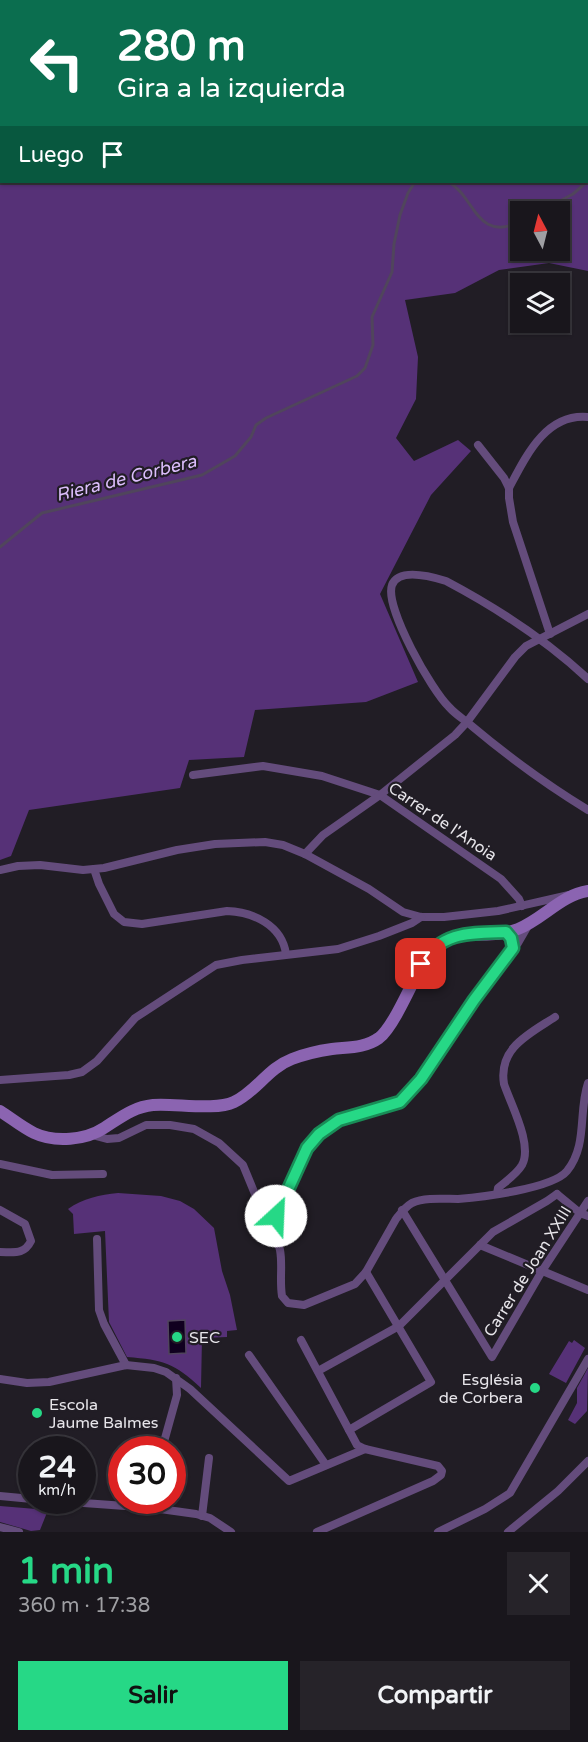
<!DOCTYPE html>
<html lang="es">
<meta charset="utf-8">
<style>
body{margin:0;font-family:"Varela Round",sans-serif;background:#262329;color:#f1f3f6;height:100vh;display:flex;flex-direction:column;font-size:22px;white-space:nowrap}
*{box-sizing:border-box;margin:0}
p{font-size:20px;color:#9f9fa3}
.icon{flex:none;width:33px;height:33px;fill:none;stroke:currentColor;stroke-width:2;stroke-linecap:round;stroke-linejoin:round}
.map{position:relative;height:1532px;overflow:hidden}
.side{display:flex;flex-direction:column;background:#19161c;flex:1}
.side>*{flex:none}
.banner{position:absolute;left:0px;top:0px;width:588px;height:183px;box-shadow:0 2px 4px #0004,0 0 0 2px #37353b;background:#0b6e4f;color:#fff;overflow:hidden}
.needle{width:39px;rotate:353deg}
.buttons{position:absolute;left:510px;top:201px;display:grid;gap:12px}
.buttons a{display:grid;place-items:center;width:60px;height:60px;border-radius:0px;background:#19161c;box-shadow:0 2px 4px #0004,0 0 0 2px #37353b;font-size:30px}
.speed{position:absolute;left:18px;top:1436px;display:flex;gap:12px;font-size:30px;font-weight:700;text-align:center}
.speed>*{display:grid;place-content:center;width:78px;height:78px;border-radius:50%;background:#19161c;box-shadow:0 2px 4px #0004,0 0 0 2px #37353b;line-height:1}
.speed small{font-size:15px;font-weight:400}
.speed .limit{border:9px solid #d22;background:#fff;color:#111}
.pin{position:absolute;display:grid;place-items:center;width:51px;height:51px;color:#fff;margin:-26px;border-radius:12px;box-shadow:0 3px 9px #0006}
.me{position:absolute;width:66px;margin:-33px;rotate:25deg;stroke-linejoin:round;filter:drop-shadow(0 0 4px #0008)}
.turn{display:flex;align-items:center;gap:21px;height:126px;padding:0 18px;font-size:27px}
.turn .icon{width:78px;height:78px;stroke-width:2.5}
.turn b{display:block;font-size:42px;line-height:51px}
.then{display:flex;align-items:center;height:57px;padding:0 18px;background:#0003;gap:12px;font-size:22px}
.round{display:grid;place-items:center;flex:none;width:63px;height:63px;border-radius:0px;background:#262329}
.summary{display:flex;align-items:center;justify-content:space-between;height:102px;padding:0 18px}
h1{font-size:36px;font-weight:700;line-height:45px;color:#26d886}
.cta{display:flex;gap:12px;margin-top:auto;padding:12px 18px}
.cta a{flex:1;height:69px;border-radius:0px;background:#26d886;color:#111;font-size:24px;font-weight:700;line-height:69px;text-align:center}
.cta a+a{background:#262329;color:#f1f3f6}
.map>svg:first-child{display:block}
.green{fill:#563177;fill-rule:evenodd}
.water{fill:#10001f;stroke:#50455c;stroke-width:1.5}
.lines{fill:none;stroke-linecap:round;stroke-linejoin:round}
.stream{stroke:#50455c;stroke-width:3}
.street{stroke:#644c7c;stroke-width:8}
.secondary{stroke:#8b64b1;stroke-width:12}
.route-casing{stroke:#198c57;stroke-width:15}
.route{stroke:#26d886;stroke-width:10}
.poi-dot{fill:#26d886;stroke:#211d25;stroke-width:2}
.labels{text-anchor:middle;stroke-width:4.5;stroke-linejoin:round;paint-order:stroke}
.street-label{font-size:16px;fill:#e7e5ea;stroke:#211d25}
.poi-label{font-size:16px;fill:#e7e5ea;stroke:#211d25;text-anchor:start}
.water-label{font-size:18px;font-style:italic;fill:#dcbefc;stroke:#211d25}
</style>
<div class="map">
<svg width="588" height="1532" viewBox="0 0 588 1532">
<rect width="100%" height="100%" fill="#211d25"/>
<g class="green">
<path d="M0 0H484L2 2V182H586L588 114V271L549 263 499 270 455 293 405 300 418 357 416 399 396 438 414 461 458 440 471 451 431 495 380 594 418 682 366 702 255 710 244 757 189 760 180 788 29 810 11 856 0 860ZM520 212H560V250H520Z"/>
<path d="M118 1193 161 1196 180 1201 194 1209 214 1228 222 1271 230 1295 237 1330 227 1331V1337L202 1338 201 1388C174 1363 164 1360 127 1357L109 1322 105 1231 74 1234 73 1214 68 1209C83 1198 100 1195 118 1193Z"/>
<path d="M574 1340 585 1348 566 1383 549 1374 569 1341 572 1343Z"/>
<path d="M588 1368 587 1411 575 1424 568 1420 577 1403V1388Z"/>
<path d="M0 1506 48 1510 40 1530 31 1531 0 1522Z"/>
</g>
<path class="water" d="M185 1320 186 1353 169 1354 168 1321Z"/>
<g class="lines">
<g class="stream">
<path d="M448 182C475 195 475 243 520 222"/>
<path d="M539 212 573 194 588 181"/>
<path d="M0 547 42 513 202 475 235 456 251 437 256 425 266 418 357 376 365 368 373 345 372 317 392 272 394 244 400 215 408 193 415 182"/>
</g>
<g class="street">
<path d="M478 445 504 478 509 488V498L513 522 550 634"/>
<path d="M509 488C526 456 546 413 588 417"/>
<path d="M588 679C546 640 497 608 446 581 433 577 399 567 392 585 384 607 432 691 449 707 456 715 465 720 473 727 510 758 547 785 588 810"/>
<path d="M193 775 263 766 322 776 380 795 501 879 519 899 522 906"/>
<path d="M305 854 323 835 380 795 455 735 467 722 515 657 526 646 588 614"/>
<path d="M94 869 99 884 114 914 124 922 142 924 227 911C253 912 282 925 286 954"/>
<path d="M0 870 18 866 40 865 83 870 104 868 177 850 215 844 265 842 283 845 305 854 369 889 403 912 421 917H444L498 911 569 895"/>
<path d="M0 1080 69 1075 82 1072 97 1061 135 1018 216 965 242 960 338 949 379 936 412 923 421 917"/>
<path d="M92 1135 107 1139 119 1138 146 1125H170L194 1129 219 1143 243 1165 269 1228C288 1249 278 1272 282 1296L288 1303 304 1305 355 1284 366 1272 396 1219C401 1213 405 1207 412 1203 425 1197 444 1199 458 1199 481 1197 552 1189 567 1171 588 1145 578 1112 588 1083"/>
<path d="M0 1164 52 1175 103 1174"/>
<path d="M497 1194 498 1188C506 1181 516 1175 522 1165 533 1145 511 1105 504 1084 498 1048 529 1034 555 1017"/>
<path d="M557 1194 580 1213 588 1216"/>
<path d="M0 1210 25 1224 31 1241C24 1255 14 1252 0 1252"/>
<path d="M402 1210 492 1357 542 1271 588 1201"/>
<path d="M275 1233 276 1216 307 1148 319 1134 339 1120 401 1102 421 1079 474 1000 518 943 529 924"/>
<path d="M97 1239 99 1310 104 1324 126 1365"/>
<path d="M480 1245 588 1290"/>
<path d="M301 1340 357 1445 365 1449 438 1466 442 1471 441 1475 433 1481 317 1532"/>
<path d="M249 1355 326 1465"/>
<path d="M318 1371 399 1326 493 1232 547 1201 557 1194"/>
<path d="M0 1379 27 1383 49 1382 126 1365 154 1368 166 1372 190 1389 289 1481 365 1449"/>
<path d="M349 1430 431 1382 366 1272"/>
<path d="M162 1449 177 1395 176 1378"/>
<path d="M0 1496 32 1499"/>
<path d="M42 1500 153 1508 196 1514 210 1518 231 1532"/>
<path d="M202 1516 209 1458"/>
<path d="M0 1527 19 1532"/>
<path d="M438 1532 485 1509 510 1493 588 1359"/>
<path d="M508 1532 558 1491 588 1461"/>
</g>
<path class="secondary" d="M0 1111C11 1118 22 1127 34 1133 55 1143 86 1140 104 1128 120 1118 133 1107 153 1105 174 1103 215 1111 234 1102 256 1092 268 1068 292 1059 305 1054 318 1051 332 1049 348 1047 365 1048 379 1038 395 1026 417 971 429 951 463 924 484 942 518 929 543 919 561 895 588 891"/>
</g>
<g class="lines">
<g class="route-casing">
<path id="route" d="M276 1216 307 1148 319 1134 339 1120 400 1102 421 1079 474 1000 513 948 511 938 506 932C470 933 442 931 421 964"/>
</g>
<use href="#route" class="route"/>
</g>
<g class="poi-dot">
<circle cx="177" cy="1337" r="6"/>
<circle cx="535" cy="1388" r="6"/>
<circle cx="37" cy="1413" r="6"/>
</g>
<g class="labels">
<g class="street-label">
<text transform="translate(443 821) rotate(34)" y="6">Carrer de l'Anoia</text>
<text transform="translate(527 1271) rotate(-58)" y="6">Carrer de Joan XXIII</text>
</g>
<g class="poi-label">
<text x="189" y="1343">SEC</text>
<text x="523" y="1385" text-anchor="end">Església<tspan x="523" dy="18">de Corbera</tspan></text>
<text x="49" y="1410">Escola<tspan x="49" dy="18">Jaume Balmes</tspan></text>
</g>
<g class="water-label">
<text transform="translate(126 478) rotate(-14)" y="6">Riera de Corbera</text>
</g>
</g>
</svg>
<div class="buttons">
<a><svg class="needle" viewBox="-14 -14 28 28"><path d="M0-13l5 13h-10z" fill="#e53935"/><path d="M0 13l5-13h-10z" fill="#9f9fa3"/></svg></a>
<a><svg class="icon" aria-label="layers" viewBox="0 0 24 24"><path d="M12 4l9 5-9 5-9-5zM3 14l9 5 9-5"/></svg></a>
</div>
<div class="speed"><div>24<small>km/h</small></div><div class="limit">30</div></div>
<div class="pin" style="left:421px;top:964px;background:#d93025"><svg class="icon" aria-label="arrive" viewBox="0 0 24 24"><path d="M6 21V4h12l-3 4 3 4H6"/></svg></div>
<svg class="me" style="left:276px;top:1216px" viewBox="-20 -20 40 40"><circle r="19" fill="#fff"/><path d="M0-13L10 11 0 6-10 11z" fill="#26d886"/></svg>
<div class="banner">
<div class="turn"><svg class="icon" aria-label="left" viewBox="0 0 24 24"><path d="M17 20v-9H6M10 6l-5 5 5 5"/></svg><div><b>280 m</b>Gira a la izquierda</div></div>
<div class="then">Luego<svg class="icon" aria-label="arrive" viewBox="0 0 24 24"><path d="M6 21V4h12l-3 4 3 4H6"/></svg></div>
</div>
</div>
<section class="side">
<div class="summary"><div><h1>1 min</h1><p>360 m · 17:38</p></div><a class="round"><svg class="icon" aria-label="close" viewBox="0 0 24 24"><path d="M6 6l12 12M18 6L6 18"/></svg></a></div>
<div class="cta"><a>Salir</a><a>Compartir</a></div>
</section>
